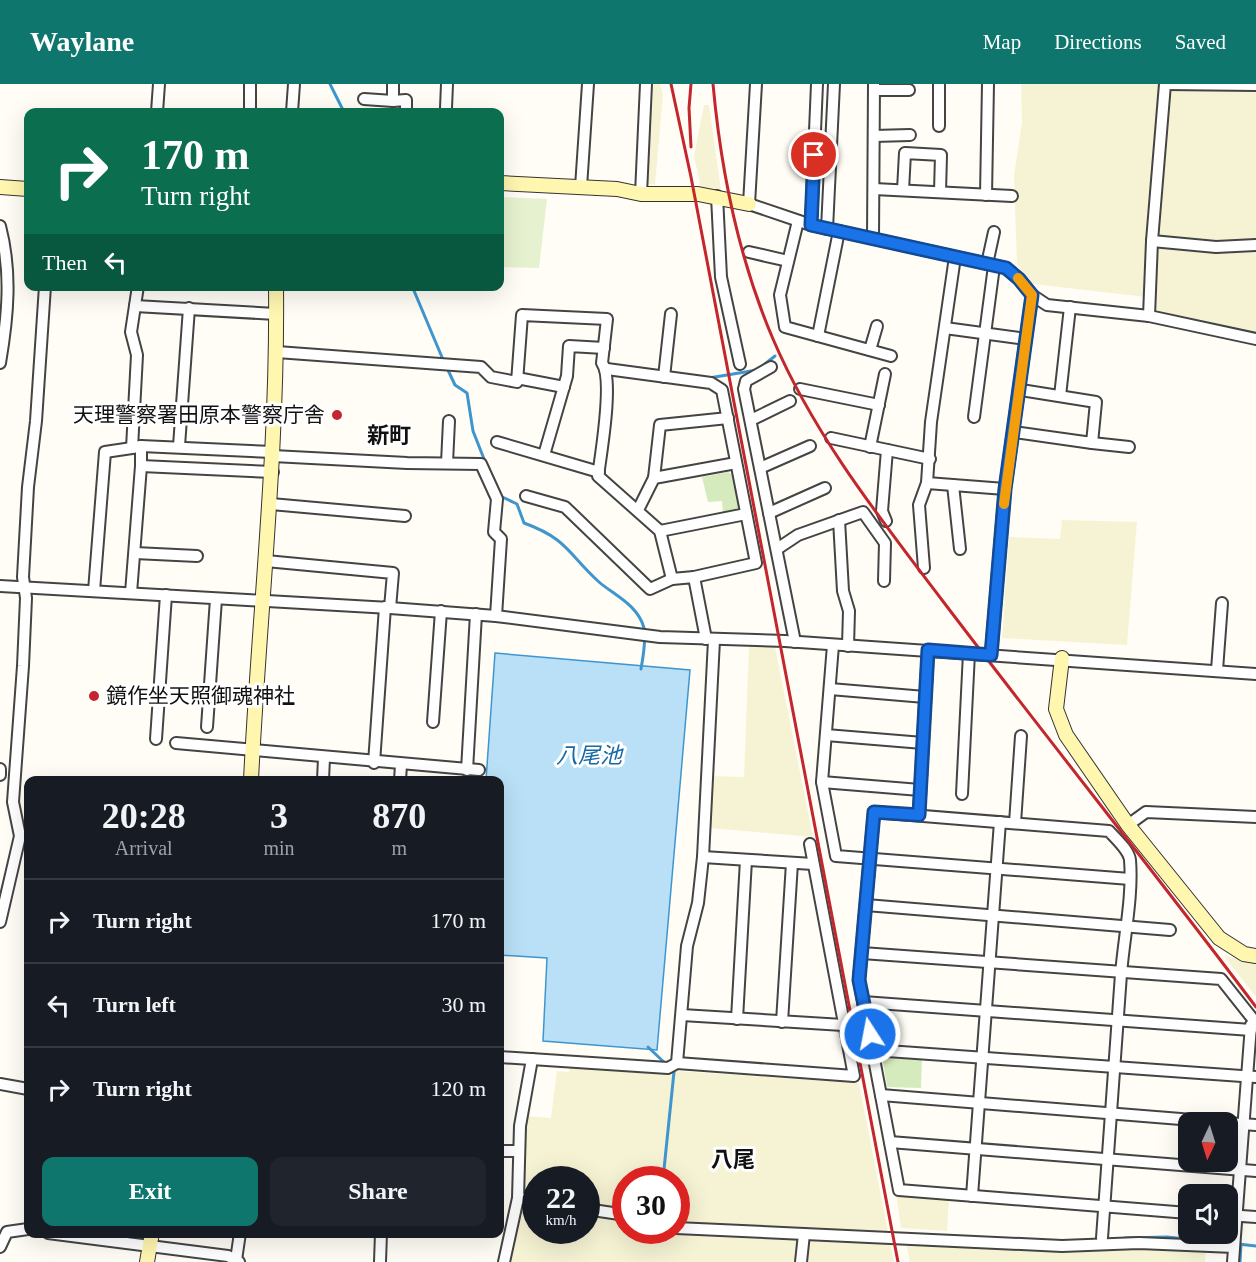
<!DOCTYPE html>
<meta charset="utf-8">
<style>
body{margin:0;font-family:"Times New Roman","Noto Sans JP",serif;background:#20242c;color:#f1f3f6;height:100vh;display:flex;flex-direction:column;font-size:22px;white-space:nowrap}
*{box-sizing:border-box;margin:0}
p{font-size:20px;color:#9ea1a6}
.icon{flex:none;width:33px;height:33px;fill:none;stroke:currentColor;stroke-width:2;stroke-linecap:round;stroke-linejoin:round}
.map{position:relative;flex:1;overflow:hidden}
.side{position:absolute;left:24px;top:692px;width:480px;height:462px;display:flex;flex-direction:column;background:#171b24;border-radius:12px;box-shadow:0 6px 24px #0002}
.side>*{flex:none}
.guide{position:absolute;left:24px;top:24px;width:480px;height:183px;border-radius:12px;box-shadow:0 6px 24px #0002;background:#0b6e4f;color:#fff;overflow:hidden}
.needle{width:39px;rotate:184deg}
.buttons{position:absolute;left:1178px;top:1028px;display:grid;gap:12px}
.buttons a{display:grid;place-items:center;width:60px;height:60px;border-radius:12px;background:#171b24;box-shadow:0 6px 24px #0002;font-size:30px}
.speed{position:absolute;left:522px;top:1082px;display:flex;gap:12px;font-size:30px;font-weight:700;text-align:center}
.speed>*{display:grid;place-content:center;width:78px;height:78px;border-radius:50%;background:#171b24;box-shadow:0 6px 24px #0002;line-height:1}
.speed small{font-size:15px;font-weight:400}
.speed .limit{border:9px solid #d22;background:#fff;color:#111}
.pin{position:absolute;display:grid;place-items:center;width:51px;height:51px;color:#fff;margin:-26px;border:3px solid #fff;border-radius:50%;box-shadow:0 2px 6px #0007}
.me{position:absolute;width:66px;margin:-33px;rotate:349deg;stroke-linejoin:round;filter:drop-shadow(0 0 4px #0008)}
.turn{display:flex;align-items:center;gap:21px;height:126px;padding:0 18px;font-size:27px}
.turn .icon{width:78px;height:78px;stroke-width:2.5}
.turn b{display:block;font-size:42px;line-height:51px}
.then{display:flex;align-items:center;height:57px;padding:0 18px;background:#0003;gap:12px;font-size:22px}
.eta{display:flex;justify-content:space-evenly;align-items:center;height:102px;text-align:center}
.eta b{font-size:36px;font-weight:600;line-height:42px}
.cta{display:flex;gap:12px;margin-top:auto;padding:12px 18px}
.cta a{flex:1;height:69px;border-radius:12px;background:#0f766e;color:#fff;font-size:24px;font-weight:600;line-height:69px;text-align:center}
.cta a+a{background:#20242c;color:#f1f3f6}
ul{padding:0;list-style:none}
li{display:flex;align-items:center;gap:18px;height:84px;padding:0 18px;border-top:2px solid #363941}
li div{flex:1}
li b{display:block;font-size:22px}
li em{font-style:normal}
header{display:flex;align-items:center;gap:36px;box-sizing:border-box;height:84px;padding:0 30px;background:#0f766e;color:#fff}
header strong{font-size:28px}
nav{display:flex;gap:33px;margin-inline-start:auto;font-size:21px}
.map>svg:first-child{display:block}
.farmland{fill:#f6f3d4;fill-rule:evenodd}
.green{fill:#d5ebbd}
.pitch{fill:#e6f2cf}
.water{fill:#b9e0f7;stroke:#3f96cf;stroke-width:1.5}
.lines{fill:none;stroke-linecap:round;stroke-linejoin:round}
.stream{stroke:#3f96cf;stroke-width:3}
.street-casing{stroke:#444;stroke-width:14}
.secondary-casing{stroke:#333;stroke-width:16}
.street{stroke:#fff;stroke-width:10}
.secondary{stroke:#fff6b0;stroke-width:14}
.rail{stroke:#c4262e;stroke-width:3}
.route-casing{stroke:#114b97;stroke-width:15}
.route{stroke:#1a73e8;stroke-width:10}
.slow{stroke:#f59e0b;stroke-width:10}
.poi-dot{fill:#c4262e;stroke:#fff;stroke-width:2}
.labels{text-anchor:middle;stroke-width:6;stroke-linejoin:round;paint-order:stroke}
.poi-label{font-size:21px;fill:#111;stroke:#fff;text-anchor:end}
.neighbourhood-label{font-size:22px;font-weight:bold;fill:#111;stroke:#fff}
.water-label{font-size:22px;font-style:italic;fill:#1768a6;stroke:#fff}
</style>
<header>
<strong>Waylane</strong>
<nav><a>Map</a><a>Directions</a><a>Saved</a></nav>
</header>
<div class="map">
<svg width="1256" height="1178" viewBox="0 0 1256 1178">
<rect width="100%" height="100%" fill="#fffdf5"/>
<g class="farmland">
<path d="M650 0H660L663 10 655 101 641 99Z"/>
<path d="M1021 0H1161L1146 213 1033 200 1017 181 1014 91 1022 38Z"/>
<path d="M1170 4 1256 5V158L1218 160 1158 154 1166 28Z"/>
<path d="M704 21H709L721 106 701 103 694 72Z"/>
<path d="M1156 161 1256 163V250L1158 229 1155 223V208Z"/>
<path d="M1062 436 1137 438 1127 561 1002 554 1009 453 1060 455Z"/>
<path d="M749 562 775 563 813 753 709 744 712 692 744 693Z"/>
<path d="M1224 872 1256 878V913Z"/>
<path d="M570 980 859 999 894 1178H510L522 1123 526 1032 551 1034 557 987 569 988ZM536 1095H586V1146H536ZM626 1095H676V1146H626Z"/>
<path d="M896 1110 949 1114 947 1147 901 1144Z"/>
<path d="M906 1159 1075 1166 1112 1167 1149 1162 1206 1166 1205 1178H910Z"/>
</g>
<g class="green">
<path d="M728 388 734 392 739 422 736 427 723 429 722 417 708 418 702 393Z"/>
<path d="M882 970 922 973 921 1004 887 1003Z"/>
</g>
<path class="pitch" d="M500 113 547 115 539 184 500 183Z"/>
<path class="water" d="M495 569 690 586 657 966 543 957 547 874 500 871V696H486Z"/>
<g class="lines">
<g class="stream">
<path d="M330 0 344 28"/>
<path d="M412 202 444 278"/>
<path d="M447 284 455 301 467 309 473 347 486 380"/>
<path d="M709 294 757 286 775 272"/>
<path d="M498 411 517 420 524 439C568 455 568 470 599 498 614 511 638 521 644 544 646 555 643 574 641 585"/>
<path d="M648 963 667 981"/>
<path d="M663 1095 674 988 672 986"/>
<path d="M1125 1154 1167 1153 1205 1157"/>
<path d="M1238 1160 1256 1162"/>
<path d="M499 1178 507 1143"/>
<path d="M1240 1178 1241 1160"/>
</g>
<g class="street-casing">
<g id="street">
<path d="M393 0V17L406 16V28"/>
<path d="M756 0 749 120 811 141 1006 184 1019 195 1032 211 1047 221 1149 232 1256 255"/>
<path d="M1165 0 1256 1"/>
<path d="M874 6H909"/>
<path d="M364 15 393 17"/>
<path d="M446 24 447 0"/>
<path d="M157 28 159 0"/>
<path d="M250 28V0"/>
<path d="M292 28 294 0"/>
<path d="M939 42V0"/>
<path d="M874 52 910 51"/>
<path d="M581 103 588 0"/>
<path d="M874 105 1012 112"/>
<path d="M903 106 905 69 941 71 940 108"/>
<path d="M641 110 646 0"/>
<path d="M986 111 988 0"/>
<path d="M717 112 721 193 740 280"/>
<path d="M798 137 780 211 785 243 891 272"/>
<path d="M811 141 817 0"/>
<path d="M0 142C12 188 8 232 0 279"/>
<path d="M827 145 834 0"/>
<path d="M873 154 874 0"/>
<path d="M1152 157 1216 163 1256 161"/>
<path d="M749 168 788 177"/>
<path d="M987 180 994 148"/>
<path d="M135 222 276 230"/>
<path d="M1149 232 1152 157 1165 0"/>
<path d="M945 244 1026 255"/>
<path d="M818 252 839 147"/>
<path d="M870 266 877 242"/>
<path d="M277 268 481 283 491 293 517 298 522 231 607 235 602 279C614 295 601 369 598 392L660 447 672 495 694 493 706 555"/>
<path d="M771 283 746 297 744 305 795 558"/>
<path d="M607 285 711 299 722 306 756 479 694 493"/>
<path d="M664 293 671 230"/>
<path d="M517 294 564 303"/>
<path d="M800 305 879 321"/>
<path d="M1060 312 1070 223"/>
<path d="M974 333 994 182"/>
<path d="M751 336 790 317"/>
<path d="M1014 348 1092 359 1096 318 1021 306"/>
<path d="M831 354 930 375"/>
<path d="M497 358 599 388"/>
<path d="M1092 359 1129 363"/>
<path d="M141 362 273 368"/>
<path d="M179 362 189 224"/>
<path d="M870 363 885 290"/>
<path d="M544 371 567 292 569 262 604 264"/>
<path d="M273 372 407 379 481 380 497 415 494 448 501 455 496 532"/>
<path d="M447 379 449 337"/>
<path d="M141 382 273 388"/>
<path d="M760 384 810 362"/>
<path d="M654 394 660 341 728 334"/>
<path d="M927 399 1005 405"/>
<path d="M953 401 960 465"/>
<path d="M526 412 565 423 650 505 672 495"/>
<path d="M271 420 405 432"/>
<path d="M638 426 654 394 736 379"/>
<path d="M769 429 825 404"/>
<path d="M839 436 843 507 849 527 848 562"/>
<path d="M886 437 882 427 887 366"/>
<path d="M660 447 746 430"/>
<path d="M777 465 798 451 863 428 885 459 884 497"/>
<path d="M135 469 197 472"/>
<path d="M266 477 393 489 390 524"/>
<path d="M924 484 919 421 927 399 931 338 955 173"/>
<path d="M0 502 390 524 496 532 660 553 785 557 1256 590"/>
<path d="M94 507 105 368 132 364"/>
<path d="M131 509 141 382V362L132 364 137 271 131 248 138 202"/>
<path d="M833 561 822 698 836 772 1130 795"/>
<path d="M991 571 1005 405 1032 211"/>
<path d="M1217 586 1222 519"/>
<path d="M830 605 925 613"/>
<path d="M433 638 441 527"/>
<path d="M207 643 216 515"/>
<path d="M826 651 923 659"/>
<path d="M156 655 166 511"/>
<path d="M176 659 479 686"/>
<path d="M374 679 385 523"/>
<path d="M0 685V691"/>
<path d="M467 686 476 530"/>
<path d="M323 696 324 674"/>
<path d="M400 696 401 681"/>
<path d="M822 698 920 706"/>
<path d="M962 710 969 569"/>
<path d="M919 731 928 566"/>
<path d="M1015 739 1021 652"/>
<path d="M1128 741 1146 728 1256 733"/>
<path d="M703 773 813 780"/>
<path d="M866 821 1170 846"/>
<path d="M0 838 20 752 13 718 23 582 26 514 23 493 28 403 36 337 45 202"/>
<path d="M862 869 1221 895 1256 939"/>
<path d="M863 918 1251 946"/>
<path d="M682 931 843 941"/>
<path d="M737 935 746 776"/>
<path d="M782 938 792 779"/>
<path d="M873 966 1256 993"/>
<path d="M500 973 668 984 677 979 687 862 698 819 703 773 714 556"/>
<path d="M677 979 854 992 810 760"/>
<path d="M0 1000 28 1005"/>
<path d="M881 1011 1218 1038"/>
<path d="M1227 1039 1256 1041"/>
<path d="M890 1058 1256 1087"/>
<path d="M500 1067H518"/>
<path d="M972 1112 1000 738"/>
<path d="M518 1114 536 1117"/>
<path d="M586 1125 626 1131"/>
<path d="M1227 1131 1256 1133"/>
<path d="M676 1144 1062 1162 1139 1159 1234 1163"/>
<path d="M48 1149 228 1172 239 1178"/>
<path d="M1102 1154C1108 1066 1115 978 1121 890 1124 853 1133 812 1130 776 1129 766 1115 754 1109 747L874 728 859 896 899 1106 1188 1129"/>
<path d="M0 1163 7 1148 28 1145"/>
<path d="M236 1176 240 1149"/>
<path d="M380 1178 381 1149"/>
<path d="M504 1178 518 1114 520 1042 532 975"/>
<path d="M801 1178 804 1150"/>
<path d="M1233 1178 1251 941"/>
</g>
</g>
<g class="secondary-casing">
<g id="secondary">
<path d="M500 99 617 105 641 110H698L749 120"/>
<path d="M0 103 28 105"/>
<path d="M1062 574 1056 625 1066 651 1128 741 1219 854 1244 870 1256 872"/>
<path d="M251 696C259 531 278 368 276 202"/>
<path d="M147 1178 152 1149"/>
</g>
</g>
<use href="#street" class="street"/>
<use href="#secondary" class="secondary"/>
<g class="rail">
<path d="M671 0 691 93 898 1178"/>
<path d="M713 0C721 88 738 173 773 255 814 351 879 433 942 516 1045 652 1153 786 1256 923"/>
<path d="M691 63 689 24 691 0"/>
</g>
</g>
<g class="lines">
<g class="route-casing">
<path id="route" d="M814 71 811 141 1006 184 1019 195 1032 211 1005 405 991 571 928 566 919 731 874 728 859 896 870 950"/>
</g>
<use href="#route" class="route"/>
<path class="slow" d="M1004 420 1032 211 1018 194"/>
</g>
<g class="poi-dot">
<circle cx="337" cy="331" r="6"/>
<circle cx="94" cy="612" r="6"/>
</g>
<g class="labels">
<g class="poi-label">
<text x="325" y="338">天理警察署田原本警察庁舎</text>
<text x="106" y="619" text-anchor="start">鏡作坐天照御魂神社</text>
</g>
<g class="neighbourhood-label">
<text x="389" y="359">新町</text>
<text x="733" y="1083">八尾</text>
</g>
<g class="water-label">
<text x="589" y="679">八尾池</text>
</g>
</g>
</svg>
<div class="buttons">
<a><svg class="needle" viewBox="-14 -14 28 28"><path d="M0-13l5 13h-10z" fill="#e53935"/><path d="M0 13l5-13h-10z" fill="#9ea1a6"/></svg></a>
<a><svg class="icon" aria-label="sound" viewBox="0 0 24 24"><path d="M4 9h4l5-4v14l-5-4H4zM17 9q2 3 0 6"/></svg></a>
</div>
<div class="speed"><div>22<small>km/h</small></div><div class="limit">30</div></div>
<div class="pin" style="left:814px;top:71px;background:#d93025"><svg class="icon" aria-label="arrive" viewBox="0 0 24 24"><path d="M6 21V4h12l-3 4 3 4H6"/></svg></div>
<svg class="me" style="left:870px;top:950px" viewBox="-20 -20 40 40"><circle r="17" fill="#1a73e8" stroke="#fff" stroke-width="3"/><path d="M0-11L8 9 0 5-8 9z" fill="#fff"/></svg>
<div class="guide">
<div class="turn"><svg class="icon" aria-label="right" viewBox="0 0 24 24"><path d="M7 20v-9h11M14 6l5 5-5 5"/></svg><div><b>170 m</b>Turn right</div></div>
<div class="then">Then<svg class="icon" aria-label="left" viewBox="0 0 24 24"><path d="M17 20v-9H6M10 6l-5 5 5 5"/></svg></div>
</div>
<section class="side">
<div class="eta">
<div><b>20:28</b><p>Arrival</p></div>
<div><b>3</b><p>min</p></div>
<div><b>870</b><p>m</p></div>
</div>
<ul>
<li><svg class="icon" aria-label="right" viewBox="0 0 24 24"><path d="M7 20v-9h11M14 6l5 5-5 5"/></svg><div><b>Turn right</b></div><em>170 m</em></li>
<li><svg class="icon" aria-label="left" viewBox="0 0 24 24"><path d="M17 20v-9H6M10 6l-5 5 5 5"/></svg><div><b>Turn left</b></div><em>30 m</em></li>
<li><svg class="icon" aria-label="right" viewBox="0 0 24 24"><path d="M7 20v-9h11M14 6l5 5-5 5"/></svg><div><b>Turn right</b></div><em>120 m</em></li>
</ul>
<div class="cta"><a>Exit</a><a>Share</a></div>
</section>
</div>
